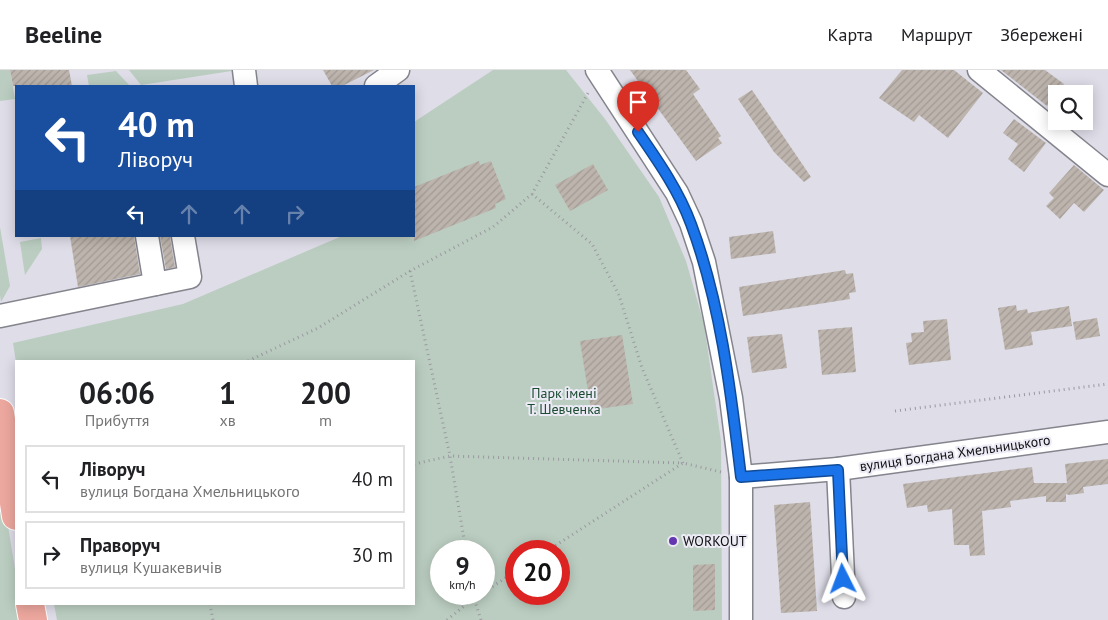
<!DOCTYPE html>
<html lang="uk">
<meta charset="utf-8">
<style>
body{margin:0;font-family:"PT Sans",sans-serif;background:#f2f2f2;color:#202124;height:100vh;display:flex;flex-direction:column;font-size:19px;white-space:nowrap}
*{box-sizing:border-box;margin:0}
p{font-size:16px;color:#757577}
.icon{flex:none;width:28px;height:28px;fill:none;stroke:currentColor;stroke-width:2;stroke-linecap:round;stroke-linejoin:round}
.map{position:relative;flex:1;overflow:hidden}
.panel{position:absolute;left:15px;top:290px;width:400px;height:245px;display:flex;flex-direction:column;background:#fff;border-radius:0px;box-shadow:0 2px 12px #0003}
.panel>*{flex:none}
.guide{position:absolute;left:15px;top:15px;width:400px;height:152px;border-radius:0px;box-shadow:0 2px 12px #0003;background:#1a4fa0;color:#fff;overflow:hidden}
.controls{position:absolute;left:1048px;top:15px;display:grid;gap:10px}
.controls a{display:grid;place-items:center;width:45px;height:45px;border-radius:0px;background:#fff;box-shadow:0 2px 12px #0003;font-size:25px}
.speed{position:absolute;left:430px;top:470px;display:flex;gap:10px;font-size:25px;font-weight:700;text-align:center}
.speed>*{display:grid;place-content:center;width:65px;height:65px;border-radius:50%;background:#fff;box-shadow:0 2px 12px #0003;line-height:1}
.speed small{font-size:12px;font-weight:400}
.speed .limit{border:8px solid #d22;background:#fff;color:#111}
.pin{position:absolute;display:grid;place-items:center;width:42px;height:42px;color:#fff;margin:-51px -21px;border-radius:50% 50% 50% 0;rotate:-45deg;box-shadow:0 0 5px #0007}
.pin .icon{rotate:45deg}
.me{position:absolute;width:55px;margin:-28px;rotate:357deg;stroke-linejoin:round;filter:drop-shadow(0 0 4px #0008)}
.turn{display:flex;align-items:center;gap:18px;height:105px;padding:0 20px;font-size:22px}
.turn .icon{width:65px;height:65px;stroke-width:2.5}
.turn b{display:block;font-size:35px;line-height:42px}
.lanes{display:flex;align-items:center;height:48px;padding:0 20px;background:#0003;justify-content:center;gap:25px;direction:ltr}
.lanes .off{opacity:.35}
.eta{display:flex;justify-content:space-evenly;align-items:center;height:85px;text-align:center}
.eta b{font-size:30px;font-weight:700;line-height:35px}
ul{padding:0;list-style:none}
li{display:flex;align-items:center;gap:15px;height:68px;margin:0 10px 8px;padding:0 10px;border:2px solid #e0e0e0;border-radius:0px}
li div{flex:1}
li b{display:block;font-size:19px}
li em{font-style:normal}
header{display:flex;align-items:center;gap:30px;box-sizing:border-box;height:70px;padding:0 25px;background:#fff;border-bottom:1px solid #e0e0e0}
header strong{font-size:24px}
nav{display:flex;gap:28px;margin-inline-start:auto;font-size:18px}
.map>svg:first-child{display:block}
.green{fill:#bbcdc0;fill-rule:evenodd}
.building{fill:url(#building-hatch)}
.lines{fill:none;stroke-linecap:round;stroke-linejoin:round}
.minor-casing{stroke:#84848d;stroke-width:25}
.major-casing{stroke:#fff;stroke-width:30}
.path{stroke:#9a99a1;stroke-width:3;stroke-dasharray:1 4;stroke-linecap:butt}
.minor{stroke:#fff;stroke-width:22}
.major{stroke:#eca79e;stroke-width:28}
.route-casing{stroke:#114b97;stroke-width:12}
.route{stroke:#1a73e8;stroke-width:9}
.poi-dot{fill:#6437af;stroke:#ebeaf5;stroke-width:2}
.labels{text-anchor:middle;stroke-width:4;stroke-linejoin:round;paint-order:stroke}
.park-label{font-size:14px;fill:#1b4b30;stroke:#ebeaf5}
.street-label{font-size:14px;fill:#0f0f12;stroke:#ebeaf5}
.poi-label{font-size:14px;fill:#0f0f12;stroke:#ebeaf5;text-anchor:start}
</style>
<header>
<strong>Beeline</strong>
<nav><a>Карта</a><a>Маршрут</a><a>Збережені</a></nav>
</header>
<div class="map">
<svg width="1108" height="550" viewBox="0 0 1108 550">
<defs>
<pattern id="building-hatch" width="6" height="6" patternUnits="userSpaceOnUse" patternTransform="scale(1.25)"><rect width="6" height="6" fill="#bdb4ad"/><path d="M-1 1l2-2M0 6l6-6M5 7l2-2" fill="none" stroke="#a19a94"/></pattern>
</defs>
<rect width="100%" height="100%" fill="#dedde8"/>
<g class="green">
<path d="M0 0H10L15 29 0 31Z"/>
<path d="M129 0H238L141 15Z"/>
<path d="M493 0H566L605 49 659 127 686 191 704 254 721 371 722 550H57L54 534H414V291L16 292 13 273 183 234 342 166H414V52ZM441 481H484V524H441ZM516 481H559V524H516Z"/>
<path d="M116 1 130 16H89L87 5Z"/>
<path d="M0 157 10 216 1 232 0 225Z"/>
<path d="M41 168 42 179 25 205 20 172Z"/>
<path d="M0 407 16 505V534H21L24 550H0Z"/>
</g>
<g class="building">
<path d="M10 0H69L72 16H13Z"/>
<path d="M323 0H374L342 16H332Z"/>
<path d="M630 0H686L700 19 693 24 721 66 718 68 722 73 696 91Z"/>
<path d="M902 0H954L983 23 948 68 919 45 914 52 879 28Z"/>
<path d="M1001 0H1045L1064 14 1047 36Z"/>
<path d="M752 20 811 107 804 112 774 82 738 29Z"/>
<path d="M1014 49 1046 73 1024 102 1008 89 1018 74 1003 63Z"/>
<path d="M479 91 480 95 491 91 506 129 495 134 496 138 414 171V117Z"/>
<path d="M593 94 608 120 570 141 555 115Z"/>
<path d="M1074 95 1104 120 1084 142 1074 133 1060 149 1046 136 1054 128 1049 123Z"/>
<path d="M773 161 776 183 731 189 729 167Z"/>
<path d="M70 166H134L140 204 78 217Z"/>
<path d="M160 166H170L175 197 166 199Z"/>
<path d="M845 200 846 204 853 203 856 222 849 223 850 229 743 246 739 217Z"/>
<path d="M1016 235 1017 241 1027 239 1028 243 1069 236 1072 256 1031 262 1033 275 1005 280 998 238Z"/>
<path d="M1097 248 1100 266 1076 270 1073 252Z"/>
<path d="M947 249 951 290 909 295 906 273 912 272 911 263 924 262 923 251Z"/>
<path d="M852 257 856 302 822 305 818 260Z"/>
<path d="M782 264 787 298 752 303 747 267Z"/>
<path d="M622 265 633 334 591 340 580 271Z"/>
<path d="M1108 389V414L1083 417 1084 423 1069 425 1066 424V432H1046V426L1010 431 1011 437 982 441 985 485 970 486 969 475H954L952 439 928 442 927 435 907 438 903 414 1032 397 1034 413H1067L1065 394Z"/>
<path d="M810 432 817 541 781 543 774 435Z"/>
<path d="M715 494V540L693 541V495Z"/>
</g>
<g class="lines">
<g class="minor-casing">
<g id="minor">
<path d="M244 0 246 16"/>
<path d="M597 0 677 123 691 153 704 192 731 328 741 407V550"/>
<path d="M979 0 1108 105"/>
<path d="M376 16 398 0"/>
<path d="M147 166 155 214"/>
<path d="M0 246 190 207 183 166"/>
<path d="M838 399 844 527"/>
<path d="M741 407 838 399 1108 362"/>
</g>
</g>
<g class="major-casing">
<g id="major">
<path d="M0 343 16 446"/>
<path d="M30 534 33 550"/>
</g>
</g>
<g class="path">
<path d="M410 201 450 386 466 481"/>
<path d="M248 291 318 258 410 201 493 157 532 124 588 23"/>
<path d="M895 341 1108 314"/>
<path d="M414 394 450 386 683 393 642 298 619 225 592 174 532 124"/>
<path d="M547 481 683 393 721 402"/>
<path d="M484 522 516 501"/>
<path d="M481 524 474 528 481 550"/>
<path d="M210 534 213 550"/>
<path d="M447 550 474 528 473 524"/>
</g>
<use href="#minor" class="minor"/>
<use href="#major" class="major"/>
</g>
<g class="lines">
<g class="route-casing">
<path id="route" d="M638 62C658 91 679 121 691 154 721 234 731 323 741 407L838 400 843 509"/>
</g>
<use href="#route" class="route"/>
</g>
<circle class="poi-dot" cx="673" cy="471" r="5"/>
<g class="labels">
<g class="park-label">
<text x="564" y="328">Парк імені<tspan x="564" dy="16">Т. Шевченка</tspan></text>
</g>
<g class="street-label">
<text transform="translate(955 383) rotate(-8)" y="5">вулиця Богдана Хмельницького</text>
</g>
<g class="poi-label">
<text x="683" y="476">WORKOUT</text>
</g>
</g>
</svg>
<div class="controls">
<a><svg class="icon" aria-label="search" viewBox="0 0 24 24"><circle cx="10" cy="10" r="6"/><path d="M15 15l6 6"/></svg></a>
</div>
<div class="speed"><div>9<small>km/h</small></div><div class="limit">20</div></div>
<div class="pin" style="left:638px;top:62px;background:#d93025"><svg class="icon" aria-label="arrive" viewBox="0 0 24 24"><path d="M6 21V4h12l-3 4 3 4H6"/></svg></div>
<svg class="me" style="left:843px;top:509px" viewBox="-20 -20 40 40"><path d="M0-17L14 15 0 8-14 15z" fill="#1a73e8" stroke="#fff" stroke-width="4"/></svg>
<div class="guide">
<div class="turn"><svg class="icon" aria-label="left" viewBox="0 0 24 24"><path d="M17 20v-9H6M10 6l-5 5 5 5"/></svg><div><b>40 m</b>Ліворуч</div></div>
<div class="lanes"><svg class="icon" aria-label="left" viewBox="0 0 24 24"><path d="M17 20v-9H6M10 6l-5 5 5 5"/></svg><svg class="icon off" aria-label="ahead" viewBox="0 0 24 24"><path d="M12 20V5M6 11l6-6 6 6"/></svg><svg class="icon off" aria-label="ahead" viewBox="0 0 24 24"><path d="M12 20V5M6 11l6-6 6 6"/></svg><svg class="icon off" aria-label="right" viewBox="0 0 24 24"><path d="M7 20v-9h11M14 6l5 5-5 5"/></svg></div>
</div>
<section class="panel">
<div class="eta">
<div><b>06:06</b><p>Прибуття</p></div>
<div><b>1</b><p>хв</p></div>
<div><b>200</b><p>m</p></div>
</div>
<ul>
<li><svg class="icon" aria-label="left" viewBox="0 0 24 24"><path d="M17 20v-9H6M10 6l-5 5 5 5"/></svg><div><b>Ліворуч</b><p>вулиця Богдана Хмельницького</p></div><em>40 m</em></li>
<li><svg class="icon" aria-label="right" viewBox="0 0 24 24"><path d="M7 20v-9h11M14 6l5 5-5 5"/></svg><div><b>Праворуч</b><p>вулиця Кушакевичів</p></div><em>30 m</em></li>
</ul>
</section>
</div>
